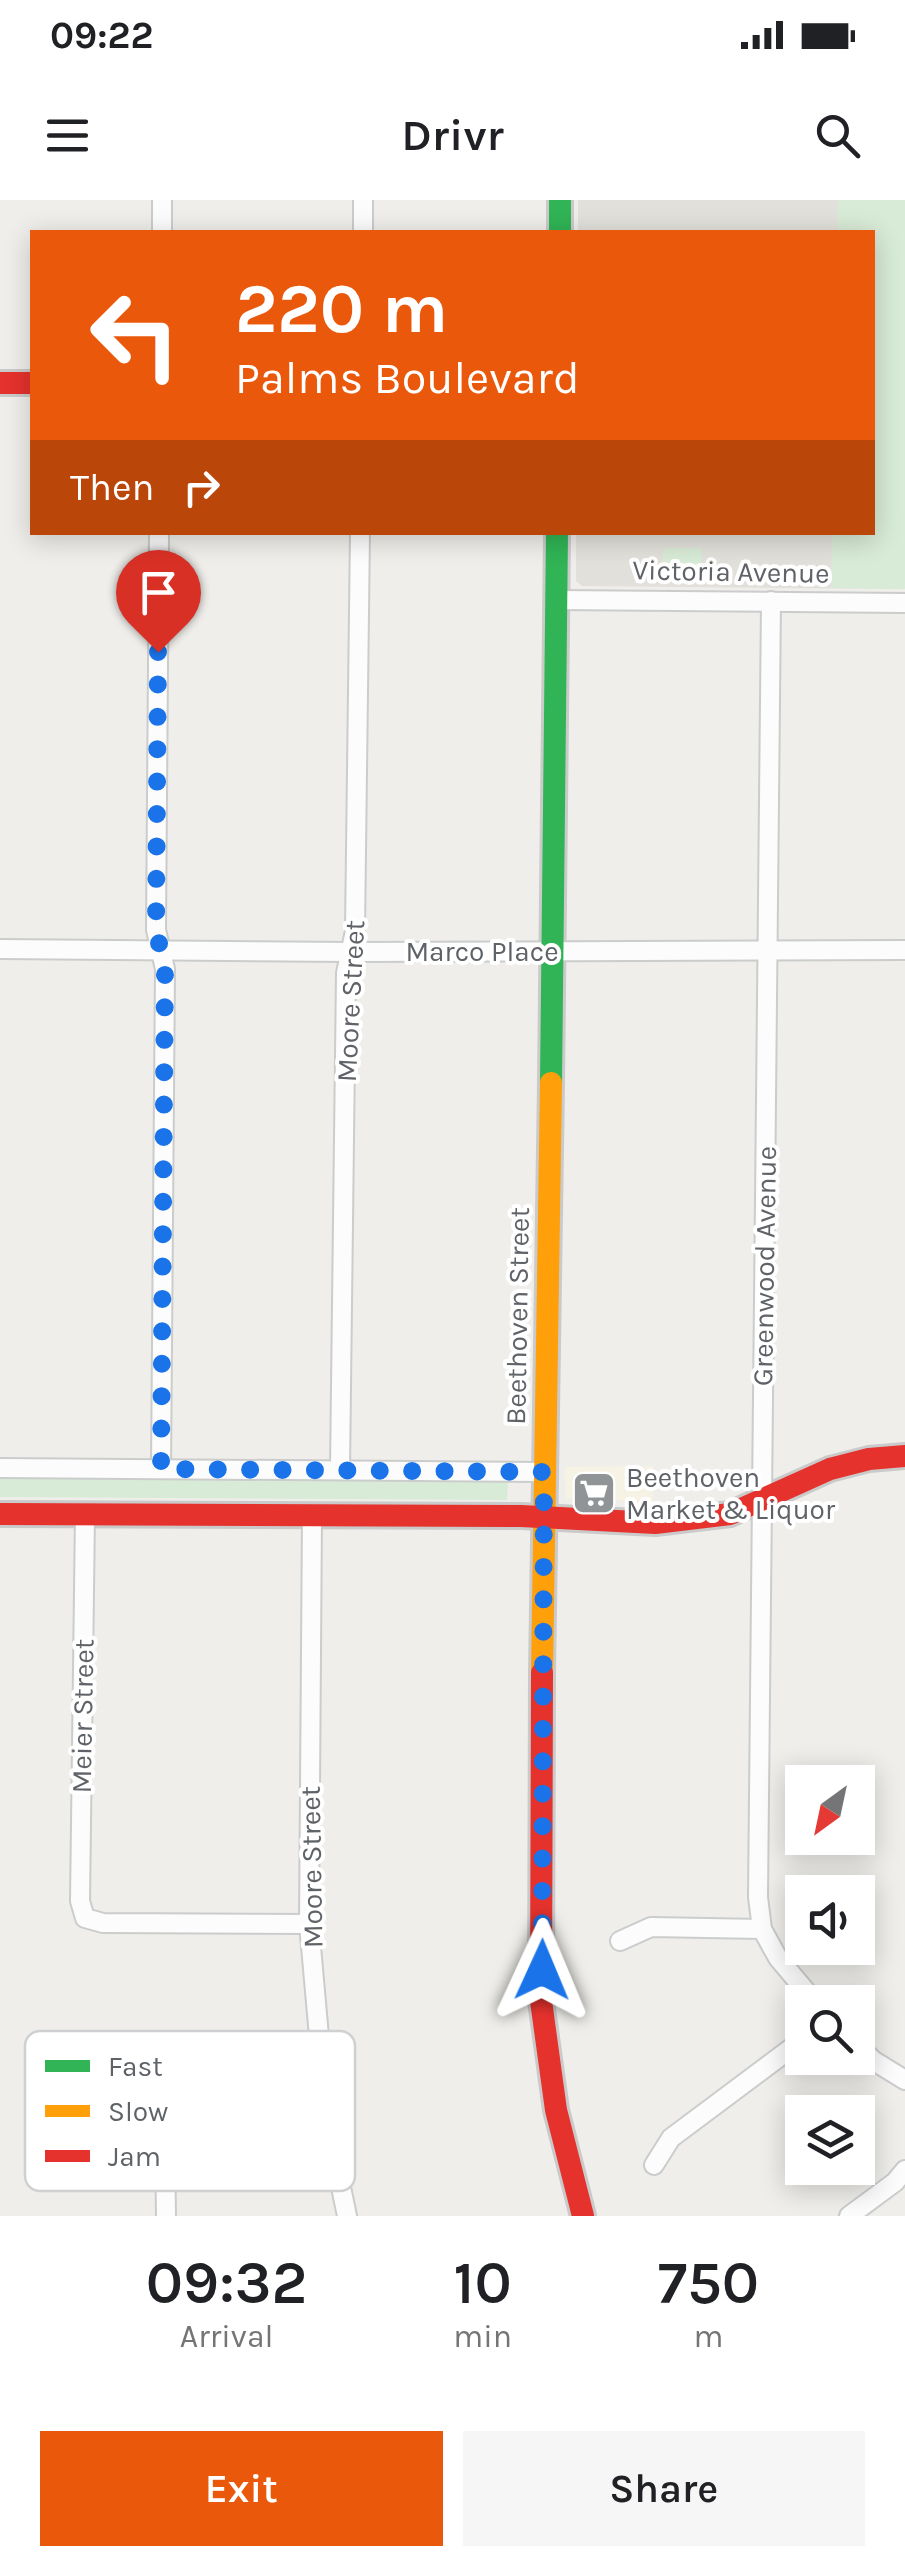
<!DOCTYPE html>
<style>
body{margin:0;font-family:Karla,sans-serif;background:#f6f6f6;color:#202124;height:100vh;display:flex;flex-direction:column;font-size:38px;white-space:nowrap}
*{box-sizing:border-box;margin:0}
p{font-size:32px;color:#757577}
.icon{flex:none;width:55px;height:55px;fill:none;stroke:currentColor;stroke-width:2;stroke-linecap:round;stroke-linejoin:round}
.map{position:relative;height:2016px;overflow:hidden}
.drawer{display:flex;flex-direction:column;background:#fff;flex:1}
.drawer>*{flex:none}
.top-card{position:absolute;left:30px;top:30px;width:845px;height:305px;border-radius:0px;box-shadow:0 5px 25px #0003;background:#ea580c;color:#fff;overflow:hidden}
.needle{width:65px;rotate:213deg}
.fabs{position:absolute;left:785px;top:1565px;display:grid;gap:20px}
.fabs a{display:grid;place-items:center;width:90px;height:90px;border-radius:0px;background:#fff;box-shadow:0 5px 25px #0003;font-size:50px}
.pin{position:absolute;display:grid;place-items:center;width:85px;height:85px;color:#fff;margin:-102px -42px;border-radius:50% 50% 50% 0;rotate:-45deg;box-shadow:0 0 10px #0007}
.pin .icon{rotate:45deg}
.me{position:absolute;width:110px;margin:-55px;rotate:1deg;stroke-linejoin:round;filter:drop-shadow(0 0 8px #0008)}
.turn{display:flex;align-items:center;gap:35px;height:210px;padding:0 40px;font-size:45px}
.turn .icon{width:130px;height:130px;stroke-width:2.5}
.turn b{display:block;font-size:70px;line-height:85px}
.then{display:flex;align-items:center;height:95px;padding:0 40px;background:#0003;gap:20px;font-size:38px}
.eta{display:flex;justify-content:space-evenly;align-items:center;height:170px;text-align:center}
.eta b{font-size:60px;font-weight:600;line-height:70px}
.button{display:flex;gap:20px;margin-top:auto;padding:20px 40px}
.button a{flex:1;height:115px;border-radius:0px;background:#ea580c;color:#fff;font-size:40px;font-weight:600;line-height:115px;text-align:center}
.button a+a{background:#f6f6f6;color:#202124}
.status{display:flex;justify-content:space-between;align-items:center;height:70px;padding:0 50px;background:#fff;direction:ltr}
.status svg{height:28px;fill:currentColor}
header{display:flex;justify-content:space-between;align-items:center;height:130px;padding:0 40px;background:#fff;font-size:45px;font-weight:600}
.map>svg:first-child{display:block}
.commercial{fill:#f7f3e4}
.education{fill:#e2e0da}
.green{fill:#d8ebd6}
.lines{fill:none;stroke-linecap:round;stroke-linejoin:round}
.street-casing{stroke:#cbcccc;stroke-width:22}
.fast-casing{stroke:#cacacb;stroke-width:28}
.slow-casing{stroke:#cacacb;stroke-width:28}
.jam-casing{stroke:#cacacb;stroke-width:28}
.street{stroke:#fdfcfc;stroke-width:18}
.fast{stroke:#30b455;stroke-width:22}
.slow{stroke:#ff9f0a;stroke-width:22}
.jam{stroke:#e5322d;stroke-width:22}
.route{stroke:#1a73e8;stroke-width:18;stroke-dasharray:0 32.4}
.labels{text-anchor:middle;stroke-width:8;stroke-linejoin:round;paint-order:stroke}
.street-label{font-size:28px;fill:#5f6368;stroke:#fff}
.poi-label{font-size:28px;fill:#5f6368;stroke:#fff;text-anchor:start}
.key{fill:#fff;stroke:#cfd0d2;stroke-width:2.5}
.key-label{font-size:28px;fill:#5f6368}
</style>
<div class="status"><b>09:22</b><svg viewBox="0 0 49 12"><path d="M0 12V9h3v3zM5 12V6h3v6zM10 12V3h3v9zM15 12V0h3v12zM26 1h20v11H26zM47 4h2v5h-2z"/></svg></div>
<header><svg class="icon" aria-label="menu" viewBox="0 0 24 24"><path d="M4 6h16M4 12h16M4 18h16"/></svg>Drivr<svg class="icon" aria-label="search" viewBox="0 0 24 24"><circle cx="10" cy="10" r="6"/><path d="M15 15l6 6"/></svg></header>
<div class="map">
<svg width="905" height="2016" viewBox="0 0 905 2016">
<rect width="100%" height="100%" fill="#efeeea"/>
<path class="commercial" d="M653 1266V1302L566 1298 565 1267Z"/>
<path class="education" d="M578 0H905V389L582 386 576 381V333L872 332V32H578Z"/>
<g class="green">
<path d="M838 0H905V389L831 388 832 333 872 332V32H837Z"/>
<path d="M663 348H702V377L663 376Z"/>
<path d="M0 1278 508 1281 507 1300 0 1297Z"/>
</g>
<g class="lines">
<g class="street-casing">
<g id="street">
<path d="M162 32V0"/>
<path d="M363 32V0"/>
<path d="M159 332 156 730 165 769 161 1269"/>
<path d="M556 400 905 403"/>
<path d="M0 749 350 752 905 750"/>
<path d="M0 1268 543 1272"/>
<path d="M340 1270 346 773 355 731 360 332"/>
<path d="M85 1314 80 1701 85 1718 103 1723 309 1724"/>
<path d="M312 1316 309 1724 326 1915 347 2016"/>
<path d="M762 1729 758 1697 771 401"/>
<path d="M620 1741 651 1727 762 1729 778 1758 815 1802"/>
<path d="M858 1846 874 1861 905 1880"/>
<path d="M654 1965 671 1938 802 1840"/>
<path d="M166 2016 165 1941 175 1923 188 1913 203 1909 267 1917 326 1915"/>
<path d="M849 2016 895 1982 905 1970"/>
</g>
</g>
<g class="fast-casing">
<g id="fast">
<path d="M560 0V32"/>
<path d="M551 883 557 332"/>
</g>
</g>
<g class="slow-casing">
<path id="slow" d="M542 1473 551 883"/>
</g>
<g class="jam-casing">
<g id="jam">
<path d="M0 183H32"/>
<path d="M0 1314 521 1316 655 1323 730 1314 830 1269 869 1259 905 1256"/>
<path d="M542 1473 541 1801 556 1910 583 2016"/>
</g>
</g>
<use href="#street" class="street"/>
<use href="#fast" class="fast"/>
<use href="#slow" class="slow"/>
<use href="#jam" class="jam"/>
</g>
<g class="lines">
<path class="route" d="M158 452 156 730 165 769 161 1269 544 1272 542 1770"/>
</g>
<defs>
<g id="supermarket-square" transform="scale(2.25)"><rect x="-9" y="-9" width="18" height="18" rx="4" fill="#919496" stroke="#fff"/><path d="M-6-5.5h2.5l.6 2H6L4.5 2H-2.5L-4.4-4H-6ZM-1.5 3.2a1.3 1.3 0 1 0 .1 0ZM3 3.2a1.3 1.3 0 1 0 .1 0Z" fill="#fff"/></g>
</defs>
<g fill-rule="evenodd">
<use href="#supermarket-square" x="594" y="1293"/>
</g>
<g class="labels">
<g class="street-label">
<text transform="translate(731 371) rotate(1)" y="10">Victoria Avenue</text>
<text x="482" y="761">Marco Place</text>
<text transform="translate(350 801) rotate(-87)" y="10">Moore Street</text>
<text transform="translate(764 1066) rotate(-89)" y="10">Greenwood Avenue</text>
<text transform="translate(517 1116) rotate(-89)" y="10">Beethoven Street</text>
<text transform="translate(82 1516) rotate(-89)" y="10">Meier Street</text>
<text transform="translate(311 1667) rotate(-91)" y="10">Moore Street</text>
</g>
<g class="poi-label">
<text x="626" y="1287">Beethoven<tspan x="626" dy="32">Market &amp; Liquor</tspan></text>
</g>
</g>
<rect x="25" y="1831" width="330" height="160" rx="15" class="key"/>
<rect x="45" y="1860" width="45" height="12" fill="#30b455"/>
<rect x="45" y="1905" width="45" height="12" fill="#ff9f0a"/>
<rect x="45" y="1950" width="45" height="12" fill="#e5322d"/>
<g class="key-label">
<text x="108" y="1876">Fast</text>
<text x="108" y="1921">Slow</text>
<text x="108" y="1966">Jam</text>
</g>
</svg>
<div class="fabs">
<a><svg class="needle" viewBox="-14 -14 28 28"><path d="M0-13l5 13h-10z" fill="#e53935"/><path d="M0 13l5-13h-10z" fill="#757577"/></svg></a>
<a><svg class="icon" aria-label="sound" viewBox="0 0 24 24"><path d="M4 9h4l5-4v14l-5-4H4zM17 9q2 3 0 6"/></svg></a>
<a><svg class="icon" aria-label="search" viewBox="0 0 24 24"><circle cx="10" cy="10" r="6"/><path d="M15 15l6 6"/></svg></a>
<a><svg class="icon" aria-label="layers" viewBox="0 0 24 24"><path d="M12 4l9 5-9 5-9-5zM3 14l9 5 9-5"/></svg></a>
</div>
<div class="pin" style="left:158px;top:452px;background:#d93025"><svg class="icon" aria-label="arrive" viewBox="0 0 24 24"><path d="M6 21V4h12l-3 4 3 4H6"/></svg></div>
<svg class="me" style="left:542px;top:1770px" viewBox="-20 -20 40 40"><path d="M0-17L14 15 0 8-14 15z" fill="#1a73e8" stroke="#fff" stroke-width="4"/></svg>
<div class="top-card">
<div class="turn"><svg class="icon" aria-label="left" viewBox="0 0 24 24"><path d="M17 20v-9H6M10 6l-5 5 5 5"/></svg><div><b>220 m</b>Palms Boulevard</div></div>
<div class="then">Then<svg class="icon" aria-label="right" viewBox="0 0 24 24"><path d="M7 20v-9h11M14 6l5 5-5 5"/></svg></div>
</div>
</div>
<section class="drawer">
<div class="eta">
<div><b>09:32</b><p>Arrival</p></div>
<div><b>10</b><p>min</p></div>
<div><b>750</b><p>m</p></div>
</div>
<div class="button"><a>Exit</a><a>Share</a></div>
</section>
